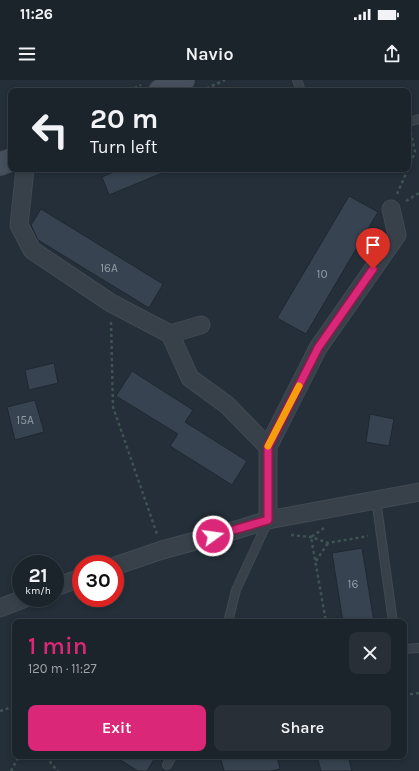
<!DOCTYPE html>
<meta charset="utf-8">
<style>
body{margin:0;font-family:Karla,sans-serif;background:#282f37;color:#f1f3f6;height:100vh;display:flex;flex-direction:column;font-size:15px;white-space:nowrap}
*{box-sizing:border-box;margin:0}
p{font-size:13px;color:#a0a4a9}
.icon{flex:none;width:22px;height:22px;fill:none;stroke:currentColor;stroke-width:2;stroke-linecap:round;stroke-linejoin:round}
.map{position:relative;flex:1;overflow:hidden}
.sheet{position:absolute;left:12px;top:539px;width:395px;height:140px;display:flex;flex-direction:column;background:#1b232b;border-radius:8px;box-shadow:0 2px 6px #0003,0 0 0 1px #394047}
.sheet>*{flex:none}
.banner{position:absolute;left:8px;top:8px;width:403px;height:84px;border-radius:8px;box-shadow:0 2px 6px #0003,0 0 0 1px #394047;background:#1b232b;color:#f1f3f6;overflow:hidden}
.speed{position:absolute;left:12px;top:475px;display:flex;gap:8px;font-size:20px;font-weight:700;text-align:center}
.speed>*{display:grid;place-content:center;width:52px;height:52px;border-radius:50%;background:#1b232b;box-shadow:0 2px 6px #0003,0 0 0 1px #394047;line-height:1}
.speed small{font-size:10px;font-weight:400}
.speed .limit{border:6px solid #d22;background:#fff;color:#111}
.pin{position:absolute;display:grid;place-items:center;width:34px;height:34px;color:#fff;margin:-41px -17px;border-radius:50% 50% 50% 0;rotate:-45deg;box-shadow:0 0 4px #0007}
.pin .icon{rotate:45deg}
.me{position:absolute;width:44px;margin:-22px;rotate:76deg;stroke-linejoin:round;filter:drop-shadow(0 0 3px #0008)}
.turn{display:flex;align-items:center;gap:14px;height:84px;padding:0 16px;font-size:18px}
.turn .icon{width:52px;height:52px;stroke-width:2.5}
.turn b{display:block;font-size:28px;line-height:34px}
.round{display:grid;place-items:center;flex:none;width:42px;height:42px;border-radius:8px;background:#282f37}
.head{display:flex;align-items:center;justify-content:space-between;height:68px;padding:0 16px}
h1{font-size:24px;font-weight:600;line-height:30px;color:#db2777}
.button{display:flex;gap:8px;margin-top:auto;padding:8px 16px}
.button a{flex:1;height:46px;border-radius:8px;background:#db2777;color:#fff;font-size:16px;font-weight:600;line-height:46px;text-align:center}
.button a+a{background:#282f37;color:#f1f3f6}
.status{display:flex;justify-content:space-between;align-items:center;height:28px;padding:0 20px;background:#1b232b;direction:ltr}
.status svg{height:11px;fill:currentColor}
header{display:flex;justify-content:space-between;align-items:center;height:52px;padding:0 16px;background:#1b232b;font-size:18px;font-weight:600}
.map>svg:first-child{display:block}
.building{fill:#374350;stroke:#1f2831}
.lines{fill:none;stroke-linecap:round;stroke-linejoin:round}
.service-casing{stroke:#414a53;stroke-width:10}
.minor-casing{stroke:#414a53;stroke-width:19}
.secondary-casing{stroke:#414a53;stroke-width:24}
.path{stroke:#3f5352;stroke-width:2.5;stroke-dasharray:3 3;stroke-linecap:butt}
.service{stroke:#38414a;stroke-width:8}
.minor{stroke:#38414a;stroke-width:17}
.secondary{stroke:#46505c;stroke-width:22}
.route-casing{stroke:#8e194d;stroke-width:10}
.route{stroke:#db2777;stroke-width:7}
.slow{stroke:#f59e0b;stroke-width:7}
.labels{text-anchor:middle;stroke-width:4;stroke-linejoin:round;paint-order:stroke}
.number-label{font-size:12px;fill:#929ca6}
</style>
<div class="status"><b>11:26</b><svg viewBox="0 0 49 12"><path d="M0 12V9h3v3zM5 12V6h3v6zM10 12V3h3v9zM15 12V0h3v12zM26 1h20v11H26zM47 4h2v5h-2z"/></svg></div>
<header><svg class="icon" aria-label="menu" viewBox="0 0 24 24"><path d="M4 6h16M4 12h16M4 18h16"/></svg>Navio<svg class="icon" aria-label="share" viewBox="0 0 24 24"><path d="M12 15V3M7 8l5-5 5 5M5 13v7h14v-7"/></svg></header>
<div class="map">
<svg width="419" height="691" viewBox="0 0 419 691">
<rect width="100%" height="100%" fill="#242f39"/>
<g class="building">
<path d="M121 89H172L109 115 102 97Z"/>
<path d="M349 116 378 132 306 254 277 238Z"/>
<path d="M41 129 163 204 149 228 38 160 31 145Z"/>
<path d="M54 283 58 303 29 310 25 290Z"/>
<path d="M132 291 193 330 185 342 247 381 232 405 170 366 178 354 116 316Z"/>
<path d="M35 320 44 352 15 360 7 327Z"/>
<path d="M370 334 394 339 389 366 366 362Z"/>
<path d="M362 468 374 542H343L332 473Z"/>
<path d="M114 676H156L147 691H138Z"/>
<path d="M220 676H277L280 689 271 691H224Z"/>
<path d="M317 676H348L352 691H321Z"/>
</g>
<g class="lines">
<g class="service-casing">
<g id="service">
<path d="M297 0 301 11"/>
<path d="M408 42 419 39"/>
<path d="M376 419 393 542"/>
<path d="M228 542 236 510 268 441"/>
<path d="M404 569 419 568"/>
<path d="M167 685 172 676"/>
</g>
</g>
<g class="minor-casing">
<g id="minor">
<path d="M25 89 19 145 32 170 111 223 170 254 201 245"/>
<path d="M170 254 190 298 227 325 268 367"/>
<path d="M268 440V367L318 268 397 155 391 129"/>
<path d="M115 486 162 470 236 450 268 440 419 412"/>
<path d="M55 507 81 498"/>
<path d="M0 528 26 518"/>
</g>
</g>
<g class="secondary-casing">
<g id="secondary">
<path d="M160 11 183 0"/>
<path d="M0 84 11 80"/>
</g>
</g>
<g class="path">
<path d="M129 11 141 5"/>
<path d="M201 11 225 0"/>
<path d="M408 89 415 72 411 53"/>
<path d="M397 114 408 89"/>
<path d="M406 121 419 113"/>
<path d="M111 242 113 327 157 454"/>
<path d="M324 448 311 457 326 542"/>
<path d="M291 455 311 457 328 463 368 456"/>
<path d="M316 481 328 463"/>
<path d="M404 615 419 613"/>
<path d="M0 631 15 626"/>
<path d="M47 676 52 685 58 691"/>
<path d="M11 691 19 676"/>
</g>
<use href="#service" class="service"/>
<use href="#minor" class="minor"/>
<use href="#secondary" class="secondary"/>
</g>
<g class="lines">
<g class="route-casing">
<path id="route" d="M213 456 268 440V367L318 268 373 189"/>
</g>
<use href="#route" class="route"/>
<path class="slow" d="M268 366 299 306"/>
</g>
<g class="labels">
<g class="number-label">
<text x="109" y="192">16A</text>
<text x="322" y="198">10</text>
<text x="25" y="344">15A</text>
<text x="353" y="508">16</text>
</g>
</g>
</svg>
<div class="speed"><div>21<small>km/h</small></div><div class="limit">30</div></div>
<div class="pin" style="left:373px;top:189px;background:#d93025"><svg class="icon" aria-label="arrive" viewBox="0 0 24 24"><path d="M6 21V4h12l-3 4 3 4H6"/></svg></div>
<svg class="me" style="left:213px;top:456px" viewBox="-20 -20 40 40"><circle r="17" fill="#db2777" stroke="#fff" stroke-width="3"/><path d="M0-11L8 9 0 5-8 9z" fill="#fff"/></svg>
<div class="banner">
<div class="turn"><svg class="icon" aria-label="left" viewBox="0 0 24 24"><path d="M17 20v-9H6M10 6l-5 5 5 5"/></svg><div><b>20 m</b>Turn left</div></div>
</div>
<section class="sheet">
<div class="head"><div><h1>1 min</h1><p>120 m · 11:27</p></div><a class="round"><svg class="icon" aria-label="close" viewBox="0 0 24 24"><path d="M6 6l12 12M18 6L6 18"/></svg></a></div>
<div class="button"><a>Exit</a><a>Share</a></div>
</section>
</div>
